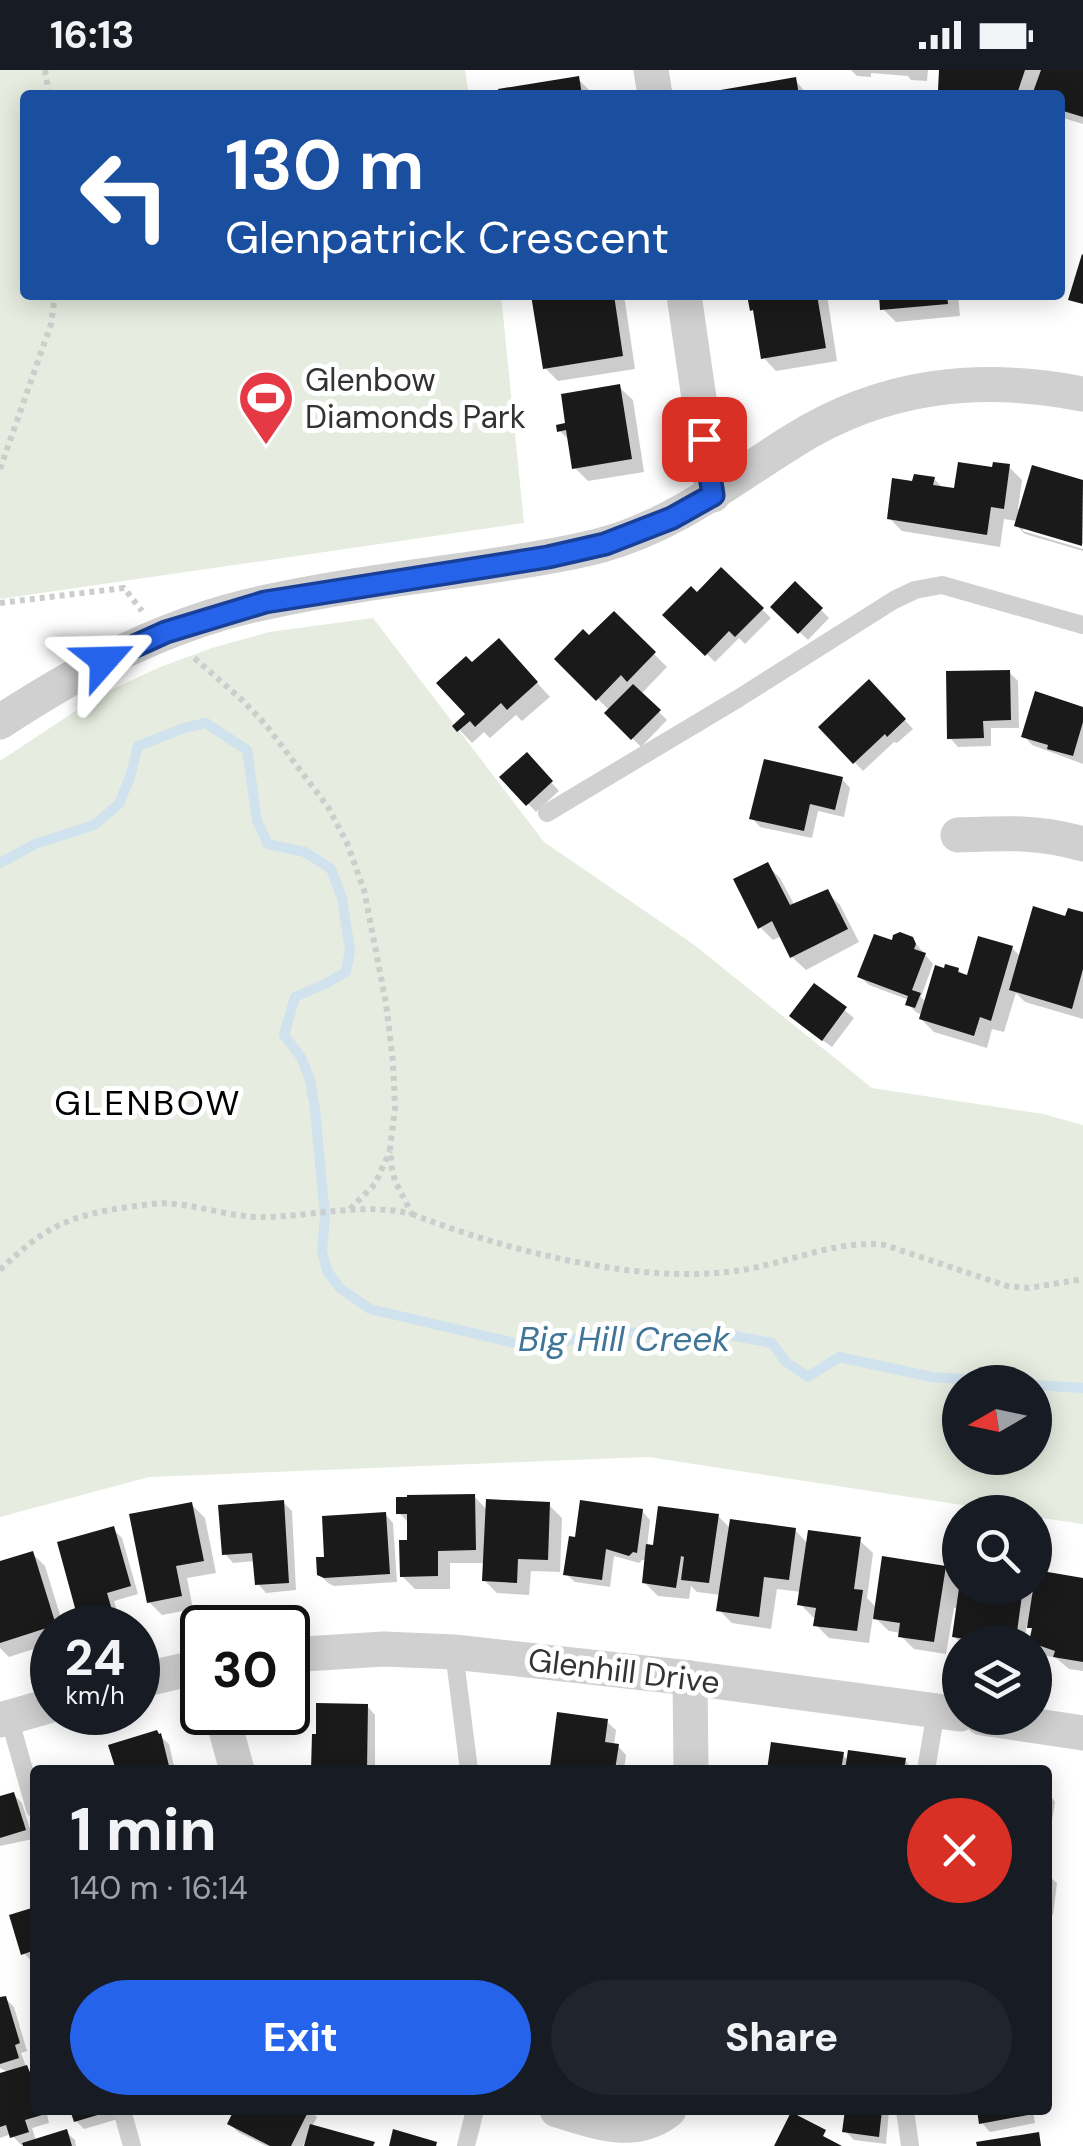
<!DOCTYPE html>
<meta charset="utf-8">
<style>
body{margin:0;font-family:"DM Sans",sans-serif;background:#20242c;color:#f1f3f6;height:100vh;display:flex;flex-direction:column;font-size:38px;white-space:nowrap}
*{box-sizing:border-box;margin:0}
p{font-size:32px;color:#9ea1a6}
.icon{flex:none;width:55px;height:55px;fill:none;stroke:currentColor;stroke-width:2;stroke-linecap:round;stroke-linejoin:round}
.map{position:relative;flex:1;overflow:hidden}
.details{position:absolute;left:30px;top:1695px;width:1022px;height:350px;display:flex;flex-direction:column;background:#171b24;border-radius:10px;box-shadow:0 5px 25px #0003}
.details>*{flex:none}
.hud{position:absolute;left:20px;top:20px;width:1045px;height:210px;border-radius:10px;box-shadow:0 5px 25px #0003;background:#1a4fa0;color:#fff;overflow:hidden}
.needle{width:65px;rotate:261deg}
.tools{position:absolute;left:942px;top:1295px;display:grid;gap:20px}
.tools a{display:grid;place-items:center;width:110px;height:110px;border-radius:50%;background:#171b24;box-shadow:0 5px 25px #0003;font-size:50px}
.speed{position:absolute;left:30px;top:1535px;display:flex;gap:20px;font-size:50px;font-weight:700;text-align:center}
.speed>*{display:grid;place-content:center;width:130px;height:130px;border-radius:50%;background:#171b24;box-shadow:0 5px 25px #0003;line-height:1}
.speed small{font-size:25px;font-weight:400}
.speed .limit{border:5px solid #111;border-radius:15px;background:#fff;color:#111}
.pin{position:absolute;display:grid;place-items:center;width:85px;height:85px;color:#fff;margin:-42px;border-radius:20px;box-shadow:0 5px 15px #0006}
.me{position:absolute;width:110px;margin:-55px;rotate:65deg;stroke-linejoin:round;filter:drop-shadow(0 0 8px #0008)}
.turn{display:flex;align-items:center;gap:35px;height:210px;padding:0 40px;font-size:45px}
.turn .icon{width:130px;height:130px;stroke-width:2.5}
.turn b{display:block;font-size:70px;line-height:85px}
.round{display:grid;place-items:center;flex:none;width:105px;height:105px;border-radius:52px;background:#20242c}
.overview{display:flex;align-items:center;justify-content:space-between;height:170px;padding:0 40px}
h1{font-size:60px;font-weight:800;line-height:75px}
.primary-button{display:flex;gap:20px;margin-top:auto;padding:20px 40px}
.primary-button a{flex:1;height:115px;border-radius:60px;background:#2563eb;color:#fff;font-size:40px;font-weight:800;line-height:115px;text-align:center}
.primary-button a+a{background:#20242c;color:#f1f3f6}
.status{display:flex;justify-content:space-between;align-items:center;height:70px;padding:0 50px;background:#171b24;direction:ltr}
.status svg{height:28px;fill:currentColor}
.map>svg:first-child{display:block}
.green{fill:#e6ecdf;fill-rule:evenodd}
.shadow{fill:#0003}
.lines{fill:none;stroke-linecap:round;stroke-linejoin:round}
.stream{stroke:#cfe2ee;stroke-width:10}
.building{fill:#1a1a1a}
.path{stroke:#cdcdcd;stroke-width:6;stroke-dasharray:5 5;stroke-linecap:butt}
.service{stroke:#d0d0d0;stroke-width:18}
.minor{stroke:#d0d0d0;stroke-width:35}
.route-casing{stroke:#184099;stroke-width:25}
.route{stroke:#2563eb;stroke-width:18}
.labels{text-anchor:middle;stroke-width:10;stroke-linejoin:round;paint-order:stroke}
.poi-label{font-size:32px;fill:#333;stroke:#fff;text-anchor:start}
.street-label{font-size:32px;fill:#333;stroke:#fff}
.neighbourhood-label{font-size:35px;letter-spacing:2.5px;fill:#000;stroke:#fff}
.water-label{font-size:35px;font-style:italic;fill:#3f7597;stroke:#fff}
</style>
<div class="status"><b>16:13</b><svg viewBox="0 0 49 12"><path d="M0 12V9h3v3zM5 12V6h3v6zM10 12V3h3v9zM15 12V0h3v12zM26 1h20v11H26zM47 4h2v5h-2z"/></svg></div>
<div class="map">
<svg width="1083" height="2076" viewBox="0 0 1083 2076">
<rect width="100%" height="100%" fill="#fff"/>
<g class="green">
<path d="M0 0H465L469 25H25V225H501L524 453 0 529Z"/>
<path d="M373 548 544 772 693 874 872 1018 1043 1044 1083 1055V1454L1035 1447V1442H1008L648 1387 149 1407 0 1447V691L98 626 160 597 212 578 269 562ZM960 1312H1035V1388H960Z"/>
</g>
<g class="shadow">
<path d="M851 0H928L927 11 911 10 908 6 871 3V7L857 6Z"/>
<path d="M942 0H1083V54L1060 47V25H946L940 19Z"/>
<path d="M578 9 591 22 592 25H502Z"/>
<path d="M795 10 808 25H718Z"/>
<path d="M534 225H624L635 299 558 311 545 298Z"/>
<path d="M750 225H827L837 291 776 301 763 287 756 243 752 239Z"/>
<path d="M882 225H958L960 246 896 252 883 239Z"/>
<path d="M619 317 633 330 644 402 588 411 575 398 571 372 560 361Z"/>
<path d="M1009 397 1022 410 1018 439H1021L1034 398 1083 413V474L1023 456V461L1083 479V481L1025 464 1016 455 1018 451 1004 449 1000 477 902 461 889 448 914 414 934 409 944 419 956 421 994 400Z"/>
<path d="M722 500 771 548 745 574 739 568 715 592 666 545 697 526Z"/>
<path d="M795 514 829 548 808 570 773 537Z"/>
<path d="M614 544 667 597 641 624 667 650 641 677 608 643 610 641 558 589 589 569Z"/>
<path d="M511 584 550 627 522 651 516 645 490 668 484 662 472 673 456 656 468 644 472 595Z"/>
<path d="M1009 602 1018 611 1019 658H991V676L958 677 950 668Z"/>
<path d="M869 612 913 659 897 673 894 672 863 701 821 657Z"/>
<path d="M1083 639V694L1032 675 1024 666Z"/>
<path d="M527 685 559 721 536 742 503 707Z"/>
<path d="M842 709 850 718 844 747 818 741 812 768 760 757 752 748Z"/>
<path d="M767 795 780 808 795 836 827 822 840 835 859 872 806 900 792 887 782 866 773 870 760 857Z"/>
<path d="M1083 845V949L1025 932 1016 923 1004 962 992 959 987 978 934 962 921 949 922 945 916 942 908 934 909 930 869 915 860 907 894 874 912 869 933 894 921 927 926 932 958 900 969 908 1012 878 1021 887 1067 849Z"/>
<path d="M815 916 854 948 832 977 801 955Z"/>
<path d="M474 1426 488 1441 549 1435 562 1448 560 1502 531 1501 529 1525 497 1523 484 1510 485 1493H450V1519H415L402 1506 410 1473V1454L399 1443Z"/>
<path d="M283 1432 292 1441 296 1520 266 1523 258 1514 255 1491 233 1493 225 1484Z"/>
<path d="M192 1435 205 1448 216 1503 187 1508 193 1539 162 1545 149 1532Z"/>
<path d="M642 1441 650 1450 647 1477 655 1478 718 1446 731 1459 795 1460 808 1474 859 1470 873 1483 867 1528 877 1538 945 1499 960 1514V1518H1025L1035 1527 1083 1510V1601L1069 1599 1055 1587 1045 1586 1035 1576 1034 1561 1027 1554 1024 1572H960L954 1566 958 1538H954L946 1584 914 1579 901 1566V1563L889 1561 873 1546 869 1573 829 1568 816 1555 817 1548 813 1547 800 1534 801 1522 777 1519 771 1559 732 1553 719 1540 721 1525 697 1522 691 1516 689 1529 658 1526 644 1512 647 1490H642L639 1493 614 1486 610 1517 575 1512 566 1504Z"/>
<path d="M385 1444 393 1453 397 1512 334 1516 328 1513 319 1504 327 1489Z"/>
<path d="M113 1459 122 1468 138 1524 114 1531 119 1548 88 1557 80 1548Z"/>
<path d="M32 1483 45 1496 64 1558H52V1573L9 1587 0 1578V1493Z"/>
<path d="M367 1636 375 1645V1700H313Z"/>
<path d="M607 1652 616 1660 614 1675 618 1676 626 1685 624 1700H556L552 1696Z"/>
<path d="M157 1663 169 1674 175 1700H118Z"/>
<path d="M843 1685 849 1691 905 1690 913 1700H769Z"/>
<path d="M1048 1722 1055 1732 1048 1775Z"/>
<path d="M14 1725 22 1733 33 1769 0 1776V1729Z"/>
<path d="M1048 1805 1057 1813 1053 1845 1048 1844Z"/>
<path d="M35 1839V1891L32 1892 24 1883Z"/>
<path d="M5 1928 14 1937 27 1981 21 1983 27 1999 35 2007V2040H46L49 2053 32 2058 36 2071 66 2062 75 2070 76 2076H25L24 2074 21 2075 11 2064 0 2068V2006L10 2003 0 1998V1930Z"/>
<path d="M73 2040H115L118 2049 84 2059 76 2051Z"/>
<path d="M237 2040H310L317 2047 312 2057 375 2076H306L307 2073 305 2072 303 2076H266L238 2062 230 2054Z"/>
<path d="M848 2040H889L886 2074 854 2070 845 2061Z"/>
<path d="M979 2040H1033L1035 2053 990 2062 982 2053Z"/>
</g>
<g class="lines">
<g class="stream">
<path d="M0 793 35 774 94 755 119 734 130 707 138 676 184 658 206 653 247 680 257 751 268 774 305 782 331 799 342 828 350 880 346 902 325 914 295 927 284 965 301 987 310 1010 315 1039 325 1147 322 1181 327 1201 340 1218 370 1239 519 1274 564 1271 611 1262 729 1265 772 1273 785 1291 808 1307 839 1287 932 1307 1005 1312"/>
<path d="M1035 1315 1083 1318"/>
</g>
</g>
<g class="building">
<path d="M939 0H1025L1017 24 1006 25 938 20Z"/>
<path d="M1041 0H1083V47L1060 40V25H1032Z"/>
<path d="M579 6 582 25H499L498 19Z"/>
<path d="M796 7 799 25H716L715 21Z"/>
<path d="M1082 184 1083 185V234L1068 230Z"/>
<path d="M531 225H614L623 286 543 299Z"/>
<path d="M747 225H817L826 278 761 289 753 240 750 241Z"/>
<path d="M879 225H947L948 234 880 240Z"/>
<path d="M620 314 632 389 572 399 566 360 557 362 556 355 565 353 561 324Z"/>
<path d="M958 392 992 397 993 392 1010 394 1004 439 991 437 987 465 887 449 892 408 912 411 914 404 935 407 933 415 954 418Z"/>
<path d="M1032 395 1083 410 1082 476 1014 456Z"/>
<path d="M721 497 764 538 735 567 729 561 705 586 662 545 691 516 697 522Z"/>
<path d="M795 511 823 538 798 564 770 537Z"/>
<path d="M614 541 656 582 627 612 621 605 596 631 554 589 583 559 589 565Z"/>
<path d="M499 568 538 612 507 640 501 633 475 657 470 651 457 662 452 656 465 644 436 613 466 586 472 592Z"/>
<path d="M1010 600 1011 650 983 651 984 668 947 669 946 601Z"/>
<path d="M869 609 906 649 887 667 885 664 853 694 818 657Z"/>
<path d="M633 614 661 640 631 670 604 643Z"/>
<path d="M1035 621 1083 637V652L1073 686 1047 679 1048 675 1021 667Z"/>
<path d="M527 682 553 711 526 736 499 707Z"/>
<path d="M764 689 843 707 835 740 810 734 804 761 749 749Z"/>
<path d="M768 792 790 835 828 819 848 859 790 888 772 851 758 859 733 809Z"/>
<path d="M1033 836 1065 846 1068 838 1083 842V899L1072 939 1009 920Z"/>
<path d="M900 862 913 867 916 874 914 879 926 883 912 920 921 923 915 938 905 935 908 926 857 907 874 864 892 870 893 865Z"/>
<path d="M978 866 1013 876 991 951 980 947 974 966 919 949 935 895 944 898 945 894 959 898 958 902 967 905Z"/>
<path d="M814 913 847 937 822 971 789 946Z"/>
<path d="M475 1424 476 1480 438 1481V1506L400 1507 399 1470H407V1444H396V1427H407V1425Z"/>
<path d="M486 1429 550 1432 548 1490 518 1489 517 1513 482 1511Z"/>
<path d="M284 1430 289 1513 255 1515 252 1483 222 1485 218 1435Z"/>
<path d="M580 1430 643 1439 637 1483 633 1482 629 1486 606 1479 602 1510 563 1505 569 1466 575 1467Z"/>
<path d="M192 1432 204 1491 176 1496 182 1526 147 1533 129 1444Z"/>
<path d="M658 1436 719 1444 709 1513 681 1510 684 1487 681 1486 676 1518 642 1513 646 1474 653 1475Z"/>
<path d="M386 1442 390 1504 324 1508 317 1505 316 1487H324L322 1446Z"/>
<path d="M730 1449 796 1458 789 1510 764 1507 759 1547 716 1541Z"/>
<path d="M114 1456 131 1516 107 1523 112 1540 78 1549 57 1472Z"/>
<path d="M808 1460 861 1467 854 1519 863 1520 857 1561 813 1556 816 1538 797 1535Z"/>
<path d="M33 1481 56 1555 0 1573V1491Z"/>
<path d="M882 1486 946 1496 934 1572 898 1567 900 1553 873 1549Z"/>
<path d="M1036 1500 1083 1508V1592L1053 1587 1055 1581 1029 1572 1032 1558H1027Z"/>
<path d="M959 1518H1023L1016 1569 986 1565 985 1572 952 1567Z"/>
<path d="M316 1633 368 1634 367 1700H311L312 1664H316Z"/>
<path d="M557 1642 608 1649 605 1672 619 1674 615 1700H572L550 1697Z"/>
<path d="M157 1660 159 1664 161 1663 170 1700H116L108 1675Z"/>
<path d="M771 1672 844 1682 841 1700H767Z"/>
<path d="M848 1680 906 1688 904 1700H845Z"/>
<path d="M14 1722 26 1760 0 1768V1726Z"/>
<path d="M35 1837V1880L21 1885 9 1845Z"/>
<path d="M6 1926 20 1973 15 1975 19 1988 0 1994V1927Z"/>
<path d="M27 1995 33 2010 35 2040H40L42 2045 25 2050 29 2062 10 2068 6 2055 0 2057V2003Z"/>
<path d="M70 2040H110L111 2041 74 2052Z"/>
<path d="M234 2040H309L291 2076H270L227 2054Z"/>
<path d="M845 2040H882L879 2067 842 2062Z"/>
<path d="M977 2040H1027L1028 2045 979 2054Z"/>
<path d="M791 2042 826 2060 823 2066 842 2076H774Z"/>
<path d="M310 2054 375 2072 373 2076H304Z"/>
<path d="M67 2059 72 2076H23L22 2073Z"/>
<path d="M393 2059 437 2072 436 2076H389Z"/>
<path d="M1039 2062 1041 2076H977L976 2072Z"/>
</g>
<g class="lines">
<g class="path">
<path d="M45 0 49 25"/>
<path d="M0 399 51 254 55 225"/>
<path d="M0 533 124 518 142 541"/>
<path d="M350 1139 375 1114 390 1081"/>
<path d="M412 1144C501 1179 639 1215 735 1201 784 1195 835 1169 885 1175L1007 1216 1029 1218 1083 1209"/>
<path d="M0 1200C43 1158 69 1145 129 1137 144 1135 159 1132 175 1134 206 1137 235 1148 266 1147 315 1146 365 1132 412 1144L395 1111 392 1099 390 1079 395 1038 393 992 386 933 364 820 347 773 328 737 266 655 241 629 192 586"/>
</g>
<g class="service">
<path d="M547 743 739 628 894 530 915 520 942 515 1083 555"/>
<path d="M454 1582 469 1700"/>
<path d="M9 1647 35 1739"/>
<path d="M926 1700 936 1641"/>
<path d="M122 2040 132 2076"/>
<path d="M905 2040 910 2076"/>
<path d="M466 2076 475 2040"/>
</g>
<g class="minor">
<path d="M651 0 655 25"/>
<path d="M684 225 713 425"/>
<path d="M0 652C82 598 170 552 267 532 340 516 416 507 490 496 528 490 565 485 602 475 675 455 730 410 793 371 883 314 980 304 1083 324"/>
<path d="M958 765C1004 763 1038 761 1083 774"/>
<path d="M288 1585 384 1579 454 1582 690 1608 960 1644"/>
<path d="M690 1608 691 1700"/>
<path d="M138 1611 202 1596"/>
<path d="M221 1642 237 1700"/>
<path d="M982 1648 1083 1663"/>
<path d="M0 1650 52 1635"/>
<path d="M557 2040C595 2051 634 2068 669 2040"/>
</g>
</g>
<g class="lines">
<g class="route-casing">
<path id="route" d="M104 590 166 562 265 532 548 487 605 474 672 448 713 425 704 369"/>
</g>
<use href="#route" class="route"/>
</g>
<defs>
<g id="stadium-pin" transform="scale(2.875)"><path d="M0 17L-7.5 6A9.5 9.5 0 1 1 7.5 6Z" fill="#e63946" stroke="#fff"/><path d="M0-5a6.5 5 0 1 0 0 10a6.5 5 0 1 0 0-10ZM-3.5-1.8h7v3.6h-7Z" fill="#fff"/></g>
</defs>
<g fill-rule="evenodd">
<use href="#stadium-pin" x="266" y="328"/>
</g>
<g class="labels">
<g class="poi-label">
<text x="305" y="321">Glenbow<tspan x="305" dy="37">Diamonds Park</tspan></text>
</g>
<g class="street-label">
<text transform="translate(624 1601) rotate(7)" y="11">Glenhill Drive</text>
</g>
<g class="neighbourhood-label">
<text x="148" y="1045">GLENBOW</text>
</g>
<g class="water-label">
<text x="624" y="1281">Big Hill Creek</text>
</g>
</g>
</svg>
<div class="tools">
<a><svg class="needle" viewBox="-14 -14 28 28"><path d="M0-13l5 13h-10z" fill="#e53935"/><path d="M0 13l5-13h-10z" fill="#9ea1a6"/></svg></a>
<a><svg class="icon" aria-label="search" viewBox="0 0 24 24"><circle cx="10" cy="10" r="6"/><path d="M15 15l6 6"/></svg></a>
<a><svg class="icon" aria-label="layers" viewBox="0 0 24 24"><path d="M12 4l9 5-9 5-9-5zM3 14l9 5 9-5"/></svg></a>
</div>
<div class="speed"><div>24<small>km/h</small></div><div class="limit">30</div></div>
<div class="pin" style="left:704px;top:369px;background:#d93025"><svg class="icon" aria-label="arrive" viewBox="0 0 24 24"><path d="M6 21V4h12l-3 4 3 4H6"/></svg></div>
<svg class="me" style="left:104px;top:590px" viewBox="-20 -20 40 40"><path d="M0-17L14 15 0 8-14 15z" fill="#2563eb" stroke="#fff" stroke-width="4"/></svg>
<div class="hud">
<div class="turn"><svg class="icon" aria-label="left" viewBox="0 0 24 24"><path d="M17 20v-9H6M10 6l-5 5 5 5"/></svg><div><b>130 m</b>Glenpatrick Crescent</div></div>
</div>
<section class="details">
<div class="overview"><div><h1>1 min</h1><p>140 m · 16:14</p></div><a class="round" style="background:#d93025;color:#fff"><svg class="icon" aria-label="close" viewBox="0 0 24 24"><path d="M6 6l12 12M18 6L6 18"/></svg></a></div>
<div class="primary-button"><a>Exit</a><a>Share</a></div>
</section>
</div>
